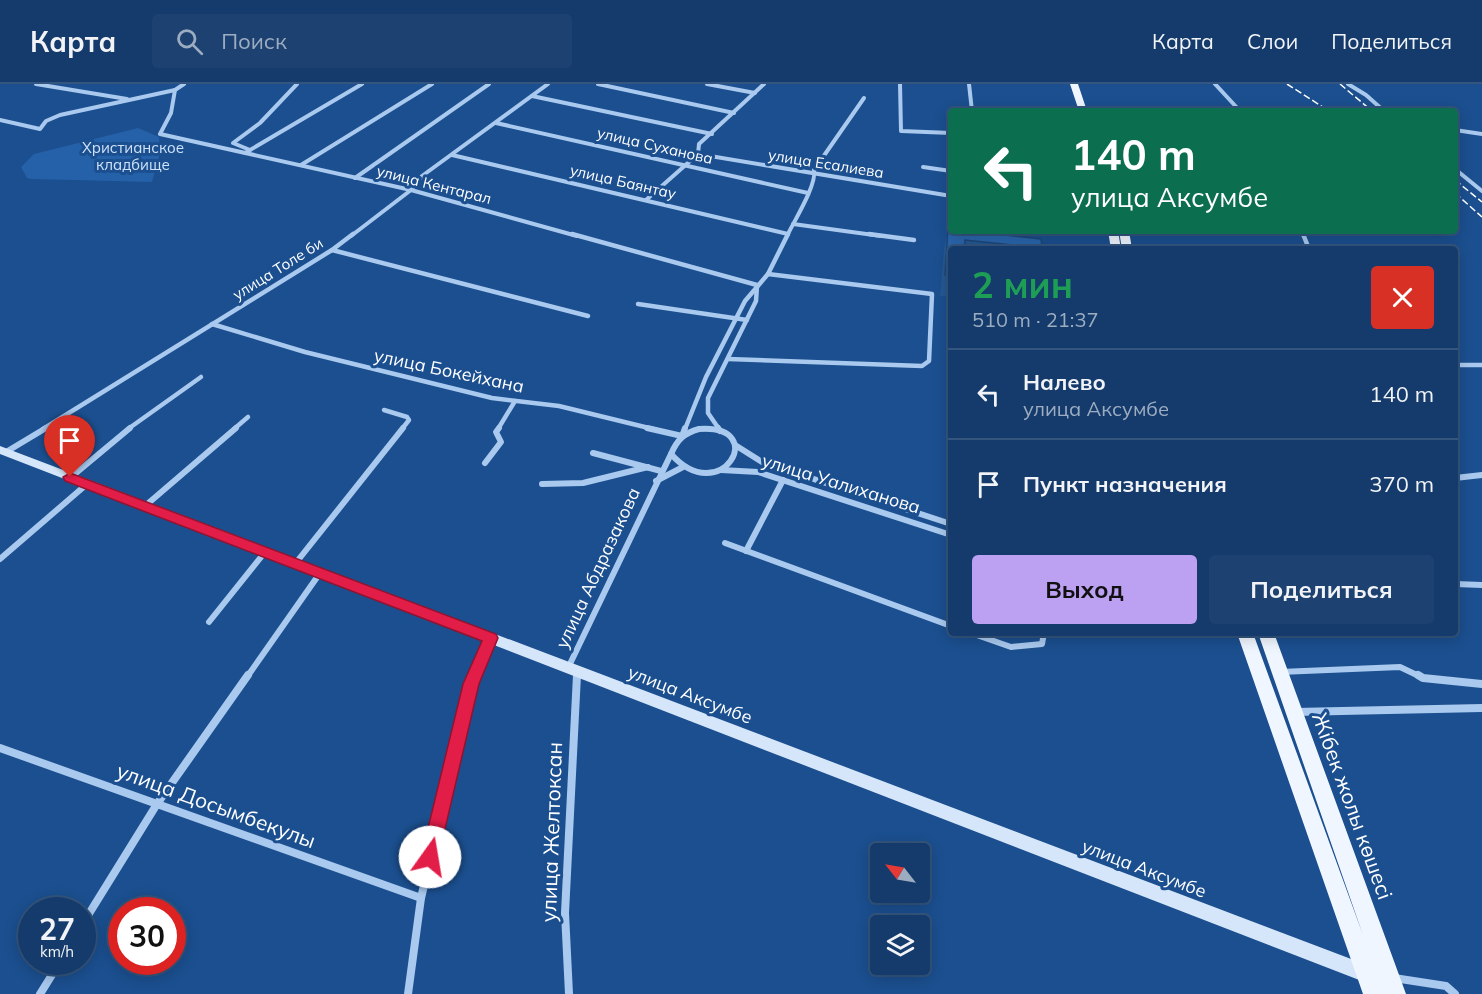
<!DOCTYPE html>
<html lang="ru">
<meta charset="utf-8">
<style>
body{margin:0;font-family:Mulish,sans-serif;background:#1d4271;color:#f1f3f6;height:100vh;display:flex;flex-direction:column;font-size:22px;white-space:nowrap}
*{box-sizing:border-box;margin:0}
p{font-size:20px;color:#9dadc1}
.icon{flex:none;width:33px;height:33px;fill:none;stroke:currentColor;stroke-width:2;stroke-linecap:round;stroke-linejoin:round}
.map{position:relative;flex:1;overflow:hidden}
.drawer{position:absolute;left:948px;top:162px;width:510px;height:390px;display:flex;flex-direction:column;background:#143b6b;border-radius:6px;box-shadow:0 3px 15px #0003,0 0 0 2px #33557e}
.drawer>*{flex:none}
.hud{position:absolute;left:948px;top:24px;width:510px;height:126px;border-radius:6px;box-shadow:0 3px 15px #0003,0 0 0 2px #33557e;background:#0b6e4f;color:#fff;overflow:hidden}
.needle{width:39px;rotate:301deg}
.buttons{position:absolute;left:870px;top:759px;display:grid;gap:12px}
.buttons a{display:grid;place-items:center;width:60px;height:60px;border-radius:6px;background:#143b6b;box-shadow:0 3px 15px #0003,0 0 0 2px #33557e;font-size:30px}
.speed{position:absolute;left:18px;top:813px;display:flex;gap:12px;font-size:30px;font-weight:700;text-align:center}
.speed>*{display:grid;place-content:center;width:78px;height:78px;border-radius:50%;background:#143b6b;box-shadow:0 3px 15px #0003,0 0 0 2px #33557e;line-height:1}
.speed small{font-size:15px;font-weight:400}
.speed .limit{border:9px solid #d22;background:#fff;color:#111}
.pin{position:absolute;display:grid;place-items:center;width:51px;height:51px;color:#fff;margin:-62px -26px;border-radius:50% 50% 50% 0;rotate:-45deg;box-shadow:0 0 6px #0007}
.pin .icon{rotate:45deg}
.me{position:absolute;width:66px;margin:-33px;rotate:13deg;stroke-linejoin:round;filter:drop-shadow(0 0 4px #0008)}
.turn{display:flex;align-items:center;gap:21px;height:126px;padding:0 24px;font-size:27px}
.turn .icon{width:78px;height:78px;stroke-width:2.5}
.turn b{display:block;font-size:42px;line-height:51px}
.round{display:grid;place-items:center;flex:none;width:63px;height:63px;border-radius:6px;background:#1d4271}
.head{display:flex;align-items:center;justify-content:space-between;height:102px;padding:0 24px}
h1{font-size:36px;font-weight:700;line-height:45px;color:#1e9e55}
.button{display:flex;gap:12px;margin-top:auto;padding:12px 24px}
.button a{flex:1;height:69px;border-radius:6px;background:#bca0f2;color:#111;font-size:24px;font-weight:700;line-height:69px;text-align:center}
.button a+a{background:#1d4271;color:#f1f3f6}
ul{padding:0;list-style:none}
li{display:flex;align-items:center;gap:18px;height:90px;padding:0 24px;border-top:2px solid #33557e}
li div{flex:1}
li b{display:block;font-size:22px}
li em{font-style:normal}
header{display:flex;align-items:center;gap:36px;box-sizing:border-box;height:84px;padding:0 30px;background:#143b6b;border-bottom:2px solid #33557e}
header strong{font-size:28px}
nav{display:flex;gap:33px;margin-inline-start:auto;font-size:21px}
.search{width:420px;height:54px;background:#1d4271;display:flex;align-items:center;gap:15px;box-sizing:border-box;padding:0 21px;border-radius:6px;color:#9dadc1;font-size:22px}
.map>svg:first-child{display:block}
.green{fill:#2461a8}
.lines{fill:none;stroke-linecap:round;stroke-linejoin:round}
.street-far3{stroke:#a9c9ee;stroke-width:4}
.street-far2{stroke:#a9c9ee;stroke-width:4.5}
.street-far1{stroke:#a9c9ee;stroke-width:6}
.street{stroke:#a9c9ee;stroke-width:8}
.secondary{fill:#d6e6fa;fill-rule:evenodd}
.primary{fill:#f0f6ff;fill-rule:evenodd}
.rail{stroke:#fff;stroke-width:1.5;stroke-dasharray:7 3;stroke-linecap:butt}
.wall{fill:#245895}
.building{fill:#2a66ad;stroke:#1d4779;stroke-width:1.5}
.route{fill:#e11d48;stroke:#92132f;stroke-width:1.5}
.labels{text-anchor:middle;stroke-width:6;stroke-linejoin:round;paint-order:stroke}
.far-street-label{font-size:15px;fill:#fff;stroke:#1b4f8f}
.far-park-label{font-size:15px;fill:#cfe3fa;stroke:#1b4f8f}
.street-label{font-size:18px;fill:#fff;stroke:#1b4f8f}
.near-street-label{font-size:21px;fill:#fff;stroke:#1b4f8f}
</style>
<header>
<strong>Карта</strong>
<div class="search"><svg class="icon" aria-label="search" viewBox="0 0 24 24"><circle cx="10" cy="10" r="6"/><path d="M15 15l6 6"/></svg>Поиск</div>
<nav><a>Карта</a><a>Слои</a><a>Поделиться</a></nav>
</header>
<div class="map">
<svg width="1482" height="910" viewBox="0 0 1482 910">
<rect width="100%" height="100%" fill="#1b4f8f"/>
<path class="green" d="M138 44 159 53 160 69 152 98 32 95 27 94 21 83 34 70Z"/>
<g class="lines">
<g class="street-far3">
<path d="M36 0 127 15"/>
<path d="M184 0 175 6 171 29 160 50 411 106 577 152"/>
<path d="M598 0 734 29"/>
<path d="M707 0 755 9"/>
<path d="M900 0 901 47 951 49"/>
<path d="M969 0 972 27"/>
<path d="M1215 0 1240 27"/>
<path d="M1348 0 1366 11 1384 27"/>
<path d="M532 12 712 50"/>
<path d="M0 36 40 45 46 37 60 31 175 6"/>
<path d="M496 39 808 109"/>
<path d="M1455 46 1482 50"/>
<path d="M250 66 233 59 260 39 297 0"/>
<path d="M245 69 362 0"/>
<path d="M698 70 951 112"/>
<path d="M452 71 788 150"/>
<path d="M301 81 432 0"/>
<path d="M923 83 951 87"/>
<path d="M1455 85 1482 107"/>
<path d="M355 94 489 0"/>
<path d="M646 116 698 70 699 60 764 0"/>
<path d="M793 140 881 152"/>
<path d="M1302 147 1304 152"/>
<path d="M351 152 411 106 422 92 548 0"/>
<path d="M787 152C794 137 817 101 814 86L864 14"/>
</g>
<g class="street-far2">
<path d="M572 150 757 201"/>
<path d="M869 150 914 156"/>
<path d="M1303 150 1309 165"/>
<path d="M332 166 588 232"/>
<path d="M638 220 747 236"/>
<path d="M212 240 305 268 492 314 559 322 653 345"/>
<path d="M728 275 922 282 929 277 932 210 768 190"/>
<path d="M1455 281H1482"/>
<path d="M384 326 407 333 409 336 402 345"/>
<path d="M43 345 332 166 353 150"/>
<path d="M128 345 201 293"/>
<path d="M234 345 248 333"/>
<path d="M498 345 515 317"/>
<path d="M685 345 706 293 745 217 768 190 788 150"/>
<path d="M703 345H706"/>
<path d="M719 345 708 329V314L756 217 757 202"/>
</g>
<g class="street-far1">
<path d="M647 344 682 352 685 344"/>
<path d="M718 344 720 347"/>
<path d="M699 345C771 340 721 426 671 370 677 356 684 349 699 345Z"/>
<path d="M735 361 762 378 951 440"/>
<path d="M6 368 46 344"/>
<path d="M593 369 661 387"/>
<path d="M485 379 501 358 496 348 499 344"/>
<path d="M721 386 758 388 951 451"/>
<path d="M70 394 130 344"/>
<path d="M1455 394 1482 391"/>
<path d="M656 397 683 383"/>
<path d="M542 400 583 399 648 383"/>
<path d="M145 422 236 344"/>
<path d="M725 459 951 542"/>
<path d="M746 467 783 396"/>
<path d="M0 475 87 400"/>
<path d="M295 480 403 344"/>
<path d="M1455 500 1482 501"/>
<path d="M209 538 265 468"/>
<path d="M971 549 1011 563 1042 560 1044 549"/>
<path d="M568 584 671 370"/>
<path d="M1280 588 1400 583 1421 593"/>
<path d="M247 593 320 489"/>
<path d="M474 593 491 554"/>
<path d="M577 593V587"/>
</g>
<g class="street">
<path d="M1418 591 1423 594 1482 600"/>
<path d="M1295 628 1482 624"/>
<path d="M0 664 421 814"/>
<path d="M82 841 157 720 248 591"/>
<path d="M1394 894 1446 902 1455 910"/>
<path d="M40 910 60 878"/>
<path d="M408 910 421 814 475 591"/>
<path d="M569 910 565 829 577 591"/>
</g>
<path class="secondary" d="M0 362 1367 881 1373 884 1376 890 1373 896 1367 899 0 370Z"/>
<g class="primary">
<path d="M1070 0H1078L1087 27H1079Z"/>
<path d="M1108 147H1118L1121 165H1111Z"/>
<path d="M1119 147H1129L1132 165H1122Z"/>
<path d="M1237 549H1253L1363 851 1258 549H1274L1406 910H1363Z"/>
</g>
<g class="rail">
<path d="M1287 0 1329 27"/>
<path d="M1340 0 1372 27"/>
<path d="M1455 96 1482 118"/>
<path d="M1455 109 1482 133"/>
</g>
</g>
<path class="wall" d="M948 145 1041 155 1042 165H951V213L940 212 944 165Z"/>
<path class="building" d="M948 145H951V147H969L1041 155 1042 164 965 156 964 165H951V192L945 191Z"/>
<path class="route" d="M70 389 496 550 498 554 479 600 437 779 430 782 424 779 421 773 463 600 482 557 65 397 63 393Z"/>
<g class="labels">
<g class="far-street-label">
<text transform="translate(655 62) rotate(13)" y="5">улица Суханова</text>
<text transform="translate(826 80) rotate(9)" y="5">улица Есалиева</text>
<text transform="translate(623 98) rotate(13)" y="5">улица Баянтау</text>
<text transform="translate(434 101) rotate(14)" y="5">улица Кентарал</text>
<text transform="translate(278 185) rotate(-32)" y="5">улица Толе би</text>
</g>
<g class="far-park-label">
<text x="133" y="69">Христианское<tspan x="133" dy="17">кладбище</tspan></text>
</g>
<g class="street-label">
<text transform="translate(449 287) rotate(12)" y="6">улица Бокейхана</text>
<text transform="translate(841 400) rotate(17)" y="6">улица Уалиханова</text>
<text transform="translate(598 484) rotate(-65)" y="6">улица Абдразакова</text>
<text transform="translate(690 611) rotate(21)" y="6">улица Аксумбе</text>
<text transform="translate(1144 785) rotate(21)" y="6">улица Аксумбе</text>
</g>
<g class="near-street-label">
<text transform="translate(216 722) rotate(20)" y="7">улица Досымбекулы</text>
<text transform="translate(1352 722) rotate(70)" y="7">Жібек жолы көшесі</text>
<text transform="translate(552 748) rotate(-88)" y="7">улица Желтоксан</text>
</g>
</g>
</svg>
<div class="buttons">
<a><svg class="needle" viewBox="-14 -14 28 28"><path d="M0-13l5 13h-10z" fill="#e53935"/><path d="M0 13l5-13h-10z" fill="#9dadc1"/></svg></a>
<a><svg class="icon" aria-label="layers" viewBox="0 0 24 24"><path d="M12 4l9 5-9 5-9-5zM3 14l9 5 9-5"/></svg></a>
</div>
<div class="speed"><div>27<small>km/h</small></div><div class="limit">30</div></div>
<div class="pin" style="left:70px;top:393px;background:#d93025"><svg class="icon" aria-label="arrive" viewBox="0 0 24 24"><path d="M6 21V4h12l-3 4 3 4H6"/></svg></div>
<svg class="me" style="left:430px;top:773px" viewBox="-20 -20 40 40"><circle r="19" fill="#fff"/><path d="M0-13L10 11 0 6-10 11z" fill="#e11d48"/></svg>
<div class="hud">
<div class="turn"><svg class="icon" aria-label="left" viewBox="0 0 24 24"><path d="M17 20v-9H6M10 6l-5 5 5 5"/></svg><div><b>140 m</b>улица Аксумбе</div></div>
</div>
<section class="drawer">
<div class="head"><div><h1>2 мин</h1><p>510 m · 21:37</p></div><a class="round" style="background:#d93025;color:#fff"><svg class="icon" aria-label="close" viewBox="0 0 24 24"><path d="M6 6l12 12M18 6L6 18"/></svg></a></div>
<ul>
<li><svg class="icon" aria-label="left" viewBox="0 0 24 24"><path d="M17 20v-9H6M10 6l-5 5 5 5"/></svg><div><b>Налево</b><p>улица Аксумбе</p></div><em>140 m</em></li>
<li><svg class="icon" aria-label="arrive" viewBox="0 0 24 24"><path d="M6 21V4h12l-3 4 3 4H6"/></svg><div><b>Пункт назначения</b></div><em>370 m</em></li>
</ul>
<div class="button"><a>Выход</a><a>Поделиться</a></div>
</section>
</div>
